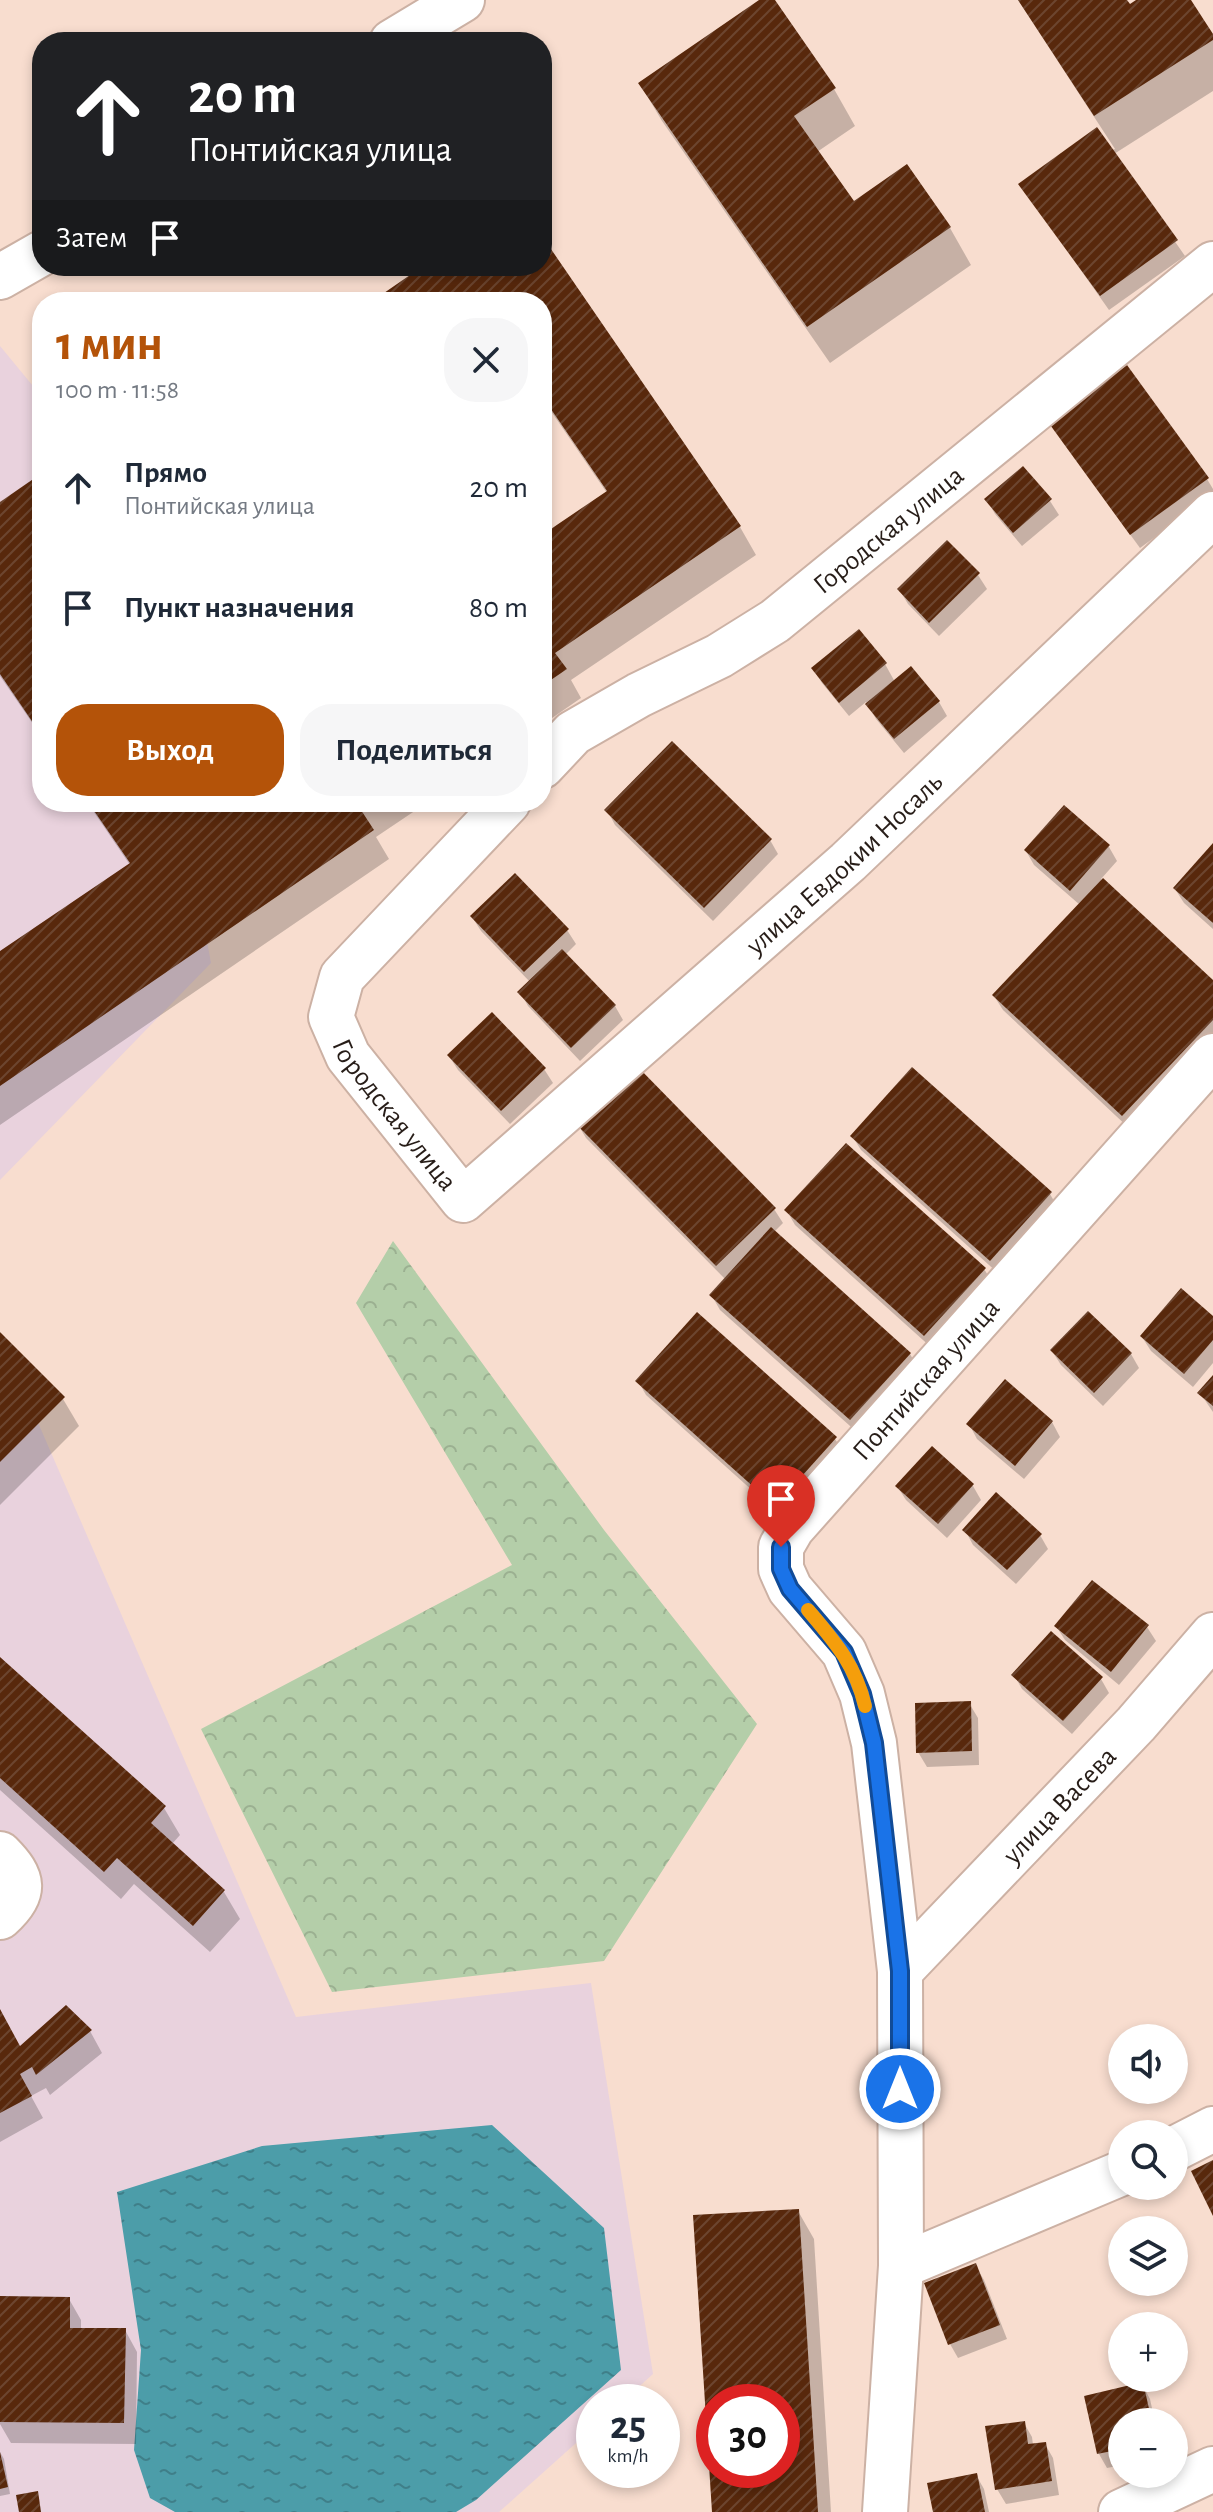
<!DOCTYPE html>
<html lang="ru">
<meta charset="utf-8">
<style>
body{margin:0;font-family:"Alegreya Sans",sans-serif;background:#f6f6f7;color:#1f2937;height:100vh;display:flex;flex-direction:column;font-size:30px;white-space:nowrap}
*{box-sizing:border-box;margin:0}
p{font-size:26px;color:#747a83}
.icon{flex:none;width:44px;height:44px;fill:none;stroke:currentColor;stroke-width:2;stroke-linecap:round;stroke-linejoin:round}
.map{position:relative;flex:1;overflow:hidden}
.details{position:absolute;left:32px;top:292px;width:520px;height:520px;display:flex;flex-direction:column;background:#fff;border-radius:32px;box-shadow:0 4px 12px #0003}
.details>*{flex:none}
.top-card{position:absolute;left:32px;top:32px;width:520px;height:244px;border-radius:32px;box-shadow:0 4px 12px #0003;background:#202124;color:#fff;overflow:hidden}
.buttons{position:absolute;left:1108px;top:2024px;display:grid;gap:16px}
.buttons a{display:grid;place-items:center;width:80px;height:80px;border-radius:50%;background:#fff;box-shadow:0 4px 12px #0003;font-size:40px}
.speed{position:absolute;left:576px;top:2384px;display:flex;gap:16px;font-size:40px;font-weight:700;text-align:center}
.speed>*{display:grid;place-content:center;width:104px;height:104px;border-radius:50%;background:#fff;box-shadow:0 4px 12px #0003;line-height:1}
.speed small{font-size:20px;font-weight:400}
.speed .limit{border:12px solid #d22;background:#fff;color:#111}
.pin{position:absolute;display:grid;place-items:center;width:68px;height:68px;color:#fff;margin:-82px -34px;border-radius:50% 50% 50% 0;rotate:-45deg;box-shadow:0 0 8px #0007}
.pin .icon{rotate:45deg}
.me{position:absolute;width:88px;margin:-44px;rotate:0deg;stroke-linejoin:round;filter:drop-shadow(0 0 6px #0008)}
.turn{display:flex;align-items:center;gap:28px;height:168px;padding:0 24px;font-size:36px}
.turn .icon{width:104px;height:104px;stroke-width:2.5}
.turn b{display:block;font-size:56px;line-height:68px}
.then{display:flex;align-items:center;height:76px;padding:0 24px;background:#0003;gap:16px;font-size:30px}
.round{display:grid;place-items:center;flex:none;width:84px;height:84px;border-radius:32px;background:#f6f6f7}
.headline{display:flex;align-items:center;justify-content:space-between;height:136px;padding:0 24px}
h1{font-size:48px;font-weight:700;line-height:60px;color:#b45309}
.primary-button{display:flex;gap:16px;margin-top:auto;padding:16px 24px}
.primary-button a{flex:1;height:92px;border-radius:32px;background:#b45309;color:#fff;font-size:32px;font-weight:700;line-height:92px;text-align:center}
.primary-button a+a{background:#f6f6f7;color:#1f2937}
ul{padding:0;list-style:none}
li{display:flex;align-items:center;gap:24px;height:120px;padding:0 24px}
li div{flex:1}
li b{display:block;font-size:30px}
li em{font-style:normal}
.map>svg:first-child{display:block}
.industrial{fill:#e9d2dd}
.forest{fill:url(#forest-crowns)}
.water{fill:url(#water-ripples)}
.shadow{fill:#0003;fill-rule:evenodd}
.building{fill:url(#building-hatch);fill-rule:evenodd}
.lines{fill:none;stroke-linecap:round;stroke-linejoin:round}
.minor-casing{stroke:#ccb1a4;stroke-width:48}
.minor{stroke:#fff;stroke-width:44}
.route-casing{stroke:#114b97;stroke-width:20}
.route{stroke:#1a73e8;stroke-width:14}
.slow{stroke:#f59e0b;stroke-width:14}
.labels{text-anchor:middle;stroke-width:8;stroke-linejoin:round;paint-order:stroke}
.street-label{font-size:28px;fill:#271d18;stroke:#fdede5}
</style>
<div class="map">
<svg width="1213" height="2512" viewBox="0 0 1213 2512">
<defs>
<pattern id="forest-crowns" width="20" height="18" patternUnits="userSpaceOnUse" patternTransform="scale(2)"><rect width="20" height="18" fill="#b4cea9"/><path d="M2 6a3 3 0 1 1 6 0M12 15a3 3 0 1 1 6 0" fill="none" stroke="#9bb091"/></pattern>
<pattern id="water-ripples" width="26" height="14" patternUnits="userSpaceOnUse" patternTransform="scale(2)"><rect width="26" height="14" fill="#4c9da9"/><path d="M2 4q2-2 4 0t4 0M15 11q2-2 4 0t4 0" fill="none" stroke="#3f7f89"/></pattern>
<pattern id="building-hatch" width="6" height="6" patternUnits="userSpaceOnUse" patternTransform="scale(2)"><rect width="6" height="6" fill="#58280c"/><path d="M-1 1l2-2M0 6l6-6M5 7l2-2" fill="none" stroke="#6c452f"/></pattern>
</defs>
<rect width="100%" height="100%" fill="#f8ddcf"/>
<g class="industrial">
<path d="M0 346 42 397V802H181L211 963 0 1180Z"/>
<path d="M0 1335 296 2017 591 1983 653 2374 622 2402H594V2427L499 2512H0Z"/>
</g>
<path class="forest" d="M393 1241 604 1530 757 1724 604 1961 332 1992 201 1729 512 1565 356 1303Z"/>
<path class="water" d="M492 2125 604 2228 621 2370 476 2500 456 2512H175L150 2498 134 2450 141 2350 117 2192 262 2146Z"/>
<g class="shadow">
<path d="M762 0H772L834 89 855 126 817 152 853 204 907 166 950 228 971 265 830 363 662 121 640 84Z"/>
<path d="M1018 0H1125L1129 7 1140 0H1189L1213 38V91L1114 154 1185 256 1109 310 1020 184 1115 149Z"/>
<path d="M542 239 740 527 756 555 571 680 581 698 542 725V537L607 493 542 398V302H374L427 266H542Z"/>
<path d="M1059 437 1207 479 1213 489V495L1140 548Z"/>
<path d="M1023 469 1050 501 1059 515 1022 546 995 514 987 500Z"/>
<path d="M42 476V737L0 676V504Z"/>
<path d="M978 575 987 589 939 636 908 604 899 589Z"/>
<path d="M885 664 895 682 939 702 947 716 904 753 876 719 866 702 849 716 822 683 813 669Z"/>
<path d="M87 802H428L376 837 389 859 0 1125V954L130 865Z"/>
<path d="M1065 808 1109 847 1117 861 1101 879 1213 983V1043L1131 1130 1003 1010 994 996 1080 905 1034 865 1026 851Z"/>
<path d="M607 810 770 840 778 854 713 921 615 825Z"/>
<path d="M1213 846V929L1184 903 1175 889Z"/>
<path d="M472 917 567 930 576 944 565 955 615 1006 623 1020 580 1061 528 1006 520 992 530 982 481 931Z"/>
<path d="M449 1056 544 1069 553 1083 510 1124 458 1070Z"/>
<path d="M577 1123 774 1209 783 1223 774 1232 910 1354 918 1368 859 1434 720 1310 712 1296 726 1280 586 1138Z"/>
<path d="M852 1136 1050 1194 1058 1208 999 1274 861 1150Z"/>
<path d="M787 1211 984 1269 993 1283 933 1349 795 1225Z"/>
<path d="M1213 1318V1363L1193 1387 1151 1351 1142 1337Z"/>
<path d="M0 1335 63 1399 79 1426 0 1505Z"/>
<path d="M1052 1351 1131 1354 1139 1368 1103 1406 1061 1365Z"/>
<path d="M1213 1378V1412L1200 1393Z"/>
<path d="M638 1381 835 1439 844 1453 784 1519 646 1395Z"/>
<path d="M1052 1422 1060 1437 1024 1479 977 1439 969 1424Z"/>
<path d="M932 1448 973 1486 981 1500 947 1538 906 1500 897 1486Z"/>
<path d="M965 1530 1040 1535 1048 1549 1016 1584 973 1545Z"/>
<path d="M1056 1626 1147 1627 1156 1641 1119 1685 1065 1640Z"/>
<path d="M0 1660 164 1808 180 1835 172 1844 224 1892 240 1919 210 1952 134 1884 121 1899 0 1790Z"/>
<path d="M1014 1675 1101 1679 1109 1693 1072 1734 1022 1689Z"/>
<path d="M969 1703 978 1718 979 1765 927 1767 918 1752Z"/>
<path d="M0 2013 20 2049 90 2031 102 2053 50 2095 46 2088 31 2096 43 2118 0 2142Z"/>
<path d="M798 2211 814 2239 831 2512H714L696 2217ZM714 2402H782V2470H714Z"/>
<path d="M975 2265 984 2280 1007 2339 958 2358 950 2344Z"/>
<path d="M0 2298 69 2299 81 2320V2330H125L137 2352 136 2444 11 2443 0 2424Z"/>
<path d="M1142 2384 1150 2399 1155 2422H1122V2465L1107 2468 1099 2454 1086 2397Z"/>
<path d="M1024 2423 1032 2437 1033 2445 1045 2444 1053 2458 1059 2495 1006 2504 997 2489Z"/>
<path d="M0 2452 4 2459 10 2494 0 2496Z"/>
<path d="M976 2475 984 2489 989 2512H935Z"/>
</g>
<g class="building">
<path d="M759 0H775L836 88 794 116 854 201 907 164 951 227 807 327 638 83Z"/>
<path d="M1018 0H1127L1130 4 1136 0H1191L1213 34V40L1094 116Z"/>
<path d="M1097 127 1178 240 1100 296 1018 184Z"/>
<path d="M542 236 741 526 555 653 567 669 542 686V535L607 491 542 396V302H371L423 266H542Z"/>
<path d="M1127 365 1209 478 1130 535 1048 422Z"/>
<path d="M1023 466 1052 499 1013 533 984 499Z"/>
<path d="M42 473V736L0 674V502Z"/>
<path d="M947 540 980 573 929 623 897 589Z"/>
<path d="M859 629 887 663 839 703 811 668Z"/>
<path d="M911 666 940 701 894 739 865 704Z"/>
<path d="M672 741 772 839 704 908 604 810Z"/>
<path d="M88 802H372L361 810 374 830 0 1086V951L130 863Z"/>
<path d="M1064 805 1110 845 1070 891 1024 850Z"/>
<path d="M1213 843V923L1173 888Z"/>
<path d="M515 873 569 929 524 972 470 916Z"/>
<path d="M1103 878 1213 980V1020L1122 1116 992 995Z"/>
<path d="M562 949 616 1005 571 1048 517 992Z"/>
<path d="M492 1012 546 1068 501 1111 447 1055Z"/>
<path d="M635 1064 776 1208 716 1266 575 1123Z"/>
<path d="M912 1067 1052 1192 990 1261 850 1136Z"/>
<path d="M846 1143 986 1268 924 1336 784 1210Z"/>
<path d="M771 1227 911 1353 850 1420 709 1295Z"/>
<path d="M1181 1288 1213 1316V1340L1184 1374 1140 1336Z"/>
<path d="M1088 1311 1132 1353 1094 1393 1050 1350Z"/>
<path d="M697 1312 837 1437 775 1506 635 1381Z"/>
<path d="M0 1332 65 1397 0 1462Z"/>
<path d="M1213 1375V1406L1197 1393Z"/>
<path d="M1005 1379 1053 1421 1015 1466 966 1424Z"/>
<path d="M932 1446 974 1484 938 1524 895 1486Z"/>
<path d="M996 1492 1042 1534 1007 1570 962 1530Z"/>
<path d="M1092 1580 1149 1625 1111 1672 1054 1626Z"/>
<path d="M1051 1631 1103 1677 1063 1721 1011 1675Z"/>
<path d="M0 1657 166 1806 151 1823 225 1890 193 1926 117 1858 104 1872 0 1778Z"/>
<path d="M971 1701 972 1751 916 1753 915 1703Z"/>
<path d="M66 2005 92 2030 36 2075 32 2067 20 2074 32 2096 0 2113V2009L20 2046Z"/>
<path d="M1213 2160V2216L1191 2171Z"/>
<path d="M799 2209 818 2512H712L693 2215ZM714 2402H782V2470H714Z"/>
<path d="M976 2263 1000 2325 948 2345 924 2283Z"/>
<path d="M0 2296 70 2297V2328H126L124 2423 0 2422Z"/>
<path d="M1143 2382 1152 2422H1122V2449L1097 2454 1084 2396Z"/>
<path d="M1025 2421 1028 2444 1046 2442 1052 2481 995 2490 985 2426Z"/>
<path d="M0 2452 8 2487 0 2489Z"/>
<path d="M977 2473 985 2512H933L927 2483Z"/>
<path d="M38 2491 41 2512H19L16 2495Z"/>
</g>
<g class="lines">
<g class="minor-casing">
<g id="minor">
<path d="M392 42 462 0"/>
<path d="M0 277 42 253"/>
<path id="s1" d="M542 766 573 733 639 695 719 656 775 621 1213 264"/>
<path id="s2" d="M508 802 342 977 331 1017 348 1056 463 1200 848 862 1213 514"/>
<path d="M0 1854C24 1878 27 1893 0 1917"/>
<path id="s3" d="M900 1971 1136 1724 1213 1635"/>
<path d="M1174 2149 1213 2129"/>
<path d="M901 2266 1122 2173"/>
<path id="s4" d="M885 2512 901 2266 900 1971 874 1743 862 1694 844 1652 790 1589 781 1569V1547L792 1528 1213 1056"/>
<path d="M1121 2512 1213 2469"/>
</g>
</g>
<use href="#minor" class="minor"/>
</g>
<g class="lines">
<g class="route-casing">
<path id="route" d="M781 1547V1569L790 1589 844 1652 862 1694 874 1743 900 1971V2089"/>
</g>
<use href="#route" class="route"/>
<path class="slow" d="M808 1610C835 1642 855 1664 865 1706"/>
</g>
<g class="labels">
<g class="street-label">
<text dy="10" stroke="none"><textPath href="#s1" startOffset="422">Городская улица</textPath></text>
<text dy="10" stroke="none"><textPath href="#s2" startOffset="1018">улица Евдокии Носаль</textPath></text>
<text dy="10" stroke="none"><textPath href="#s2" startOffset="400">Городская улица</textPath></text>
<text dy="10" stroke="none"><textPath href="#s4" startOffset="1216">Понтийская улица</textPath></text>
<text dy="10" stroke="none"><textPath href="#s3" startOffset="230">улица Васева</textPath></text>
</g>
</g>
</svg>
<div class="buttons">
<a><svg class="icon" aria-label="sound" viewBox="0 0 24 24"><path d="M4 9h4l5-4v14l-5-4H4zM17 9q2 3 0 6"/></svg></a>
<a><svg class="icon" aria-label="search" viewBox="0 0 24 24"><circle cx="10" cy="10" r="6"/><path d="M15 15l6 6"/></svg></a>
<a><svg class="icon" aria-label="layers" viewBox="0 0 24 24"><path d="M12 4l9 5-9 5-9-5zM3 14l9 5 9-5"/></svg></a>
<a>+</a>
<a>−</a>
</div>
<div class="speed"><div>25<small>km/h</small></div><div class="limit">30</div></div>
<div class="pin" style="left:781px;top:1547px;background:#d93025"><svg class="icon" aria-label="arrive" viewBox="0 0 24 24"><path d="M6 21V4h12l-3 4 3 4H6"/></svg></div>
<svg class="me" style="left:900px;top:2089px" viewBox="-20 -20 40 40"><circle r="17" fill="#1a73e8" stroke="#fff" stroke-width="3"/><path d="M0-11L8 9 0 5-8 9z" fill="#fff"/></svg>
<div class="top-card">
<div class="turn"><svg class="icon" aria-label="ahead" viewBox="0 0 24 24"><path d="M12 20V5M6 11l6-6 6 6"/></svg><div><b>20 m</b>Понтийская улица</div></div>
<div class="then">Затем<svg class="icon" aria-label="arrive" viewBox="0 0 24 24"><path d="M6 21V4h12l-3 4 3 4H6"/></svg></div>
</div>
<section class="details">
<div class="headline"><div><h1>1 мин</h1><p>100 m · 11:58</p></div><a class="round"><svg class="icon" aria-label="close" viewBox="0 0 24 24"><path d="M6 6l12 12M18 6L6 18"/></svg></a></div>
<ul>
<li><svg class="icon" aria-label="ahead" viewBox="0 0 24 24"><path d="M12 20V5M6 11l6-6 6 6"/></svg><div><b>Прямо</b><p>Понтийская улица</p></div><em>20 m</em></li>
<li><svg class="icon" aria-label="arrive" viewBox="0 0 24 24"><path d="M6 21V4h12l-3 4 3 4H6"/></svg><div><b>Пункт назначения</b></div><em>80 m</em></li>
</ul>
<div class="primary-button"><a>Выход</a><a>Поделиться</a></div>
</section>
</div>
